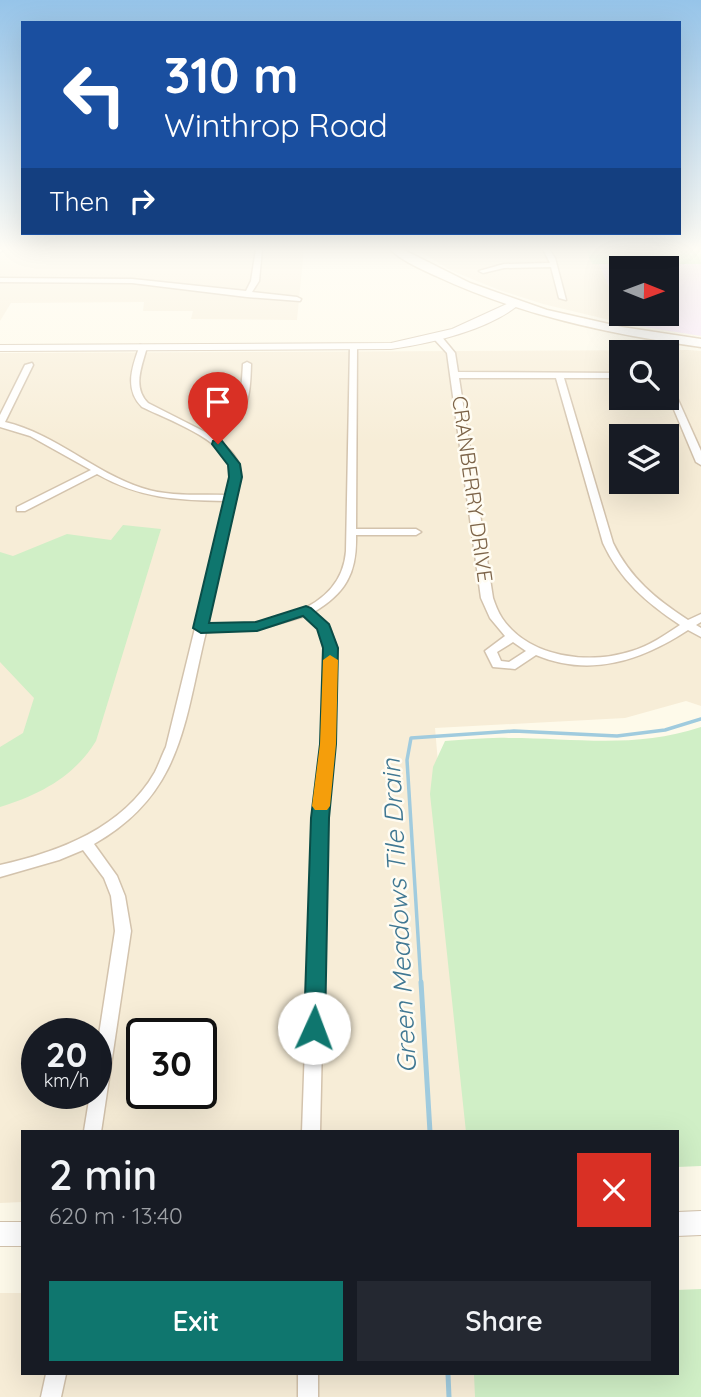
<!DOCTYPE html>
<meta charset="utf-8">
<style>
body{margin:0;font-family:Quicksand,sans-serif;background:#242831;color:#f1f3f6;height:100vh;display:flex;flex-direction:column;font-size:26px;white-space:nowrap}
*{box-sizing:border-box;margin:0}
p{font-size:23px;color:#9ea1a6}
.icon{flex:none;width:38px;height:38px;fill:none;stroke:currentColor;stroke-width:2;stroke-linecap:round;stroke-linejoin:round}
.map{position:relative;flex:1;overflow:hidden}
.details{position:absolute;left:21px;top:1130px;width:658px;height:245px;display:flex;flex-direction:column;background:#171b24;border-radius:0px;box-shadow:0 7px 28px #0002}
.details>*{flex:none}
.top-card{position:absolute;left:21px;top:21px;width:660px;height:214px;border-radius:0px;box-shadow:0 7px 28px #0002;background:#1a4fa0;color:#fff;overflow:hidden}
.needle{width:46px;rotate:91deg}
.controls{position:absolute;left:609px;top:256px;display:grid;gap:14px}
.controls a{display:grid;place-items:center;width:70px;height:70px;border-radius:0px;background:#171b24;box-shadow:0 7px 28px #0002;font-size:35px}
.speed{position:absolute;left:21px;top:1018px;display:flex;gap:14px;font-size:35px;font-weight:700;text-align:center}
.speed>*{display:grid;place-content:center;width:91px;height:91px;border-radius:50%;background:#171b24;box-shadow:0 7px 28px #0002;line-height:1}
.speed small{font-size:18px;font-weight:400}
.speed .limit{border:4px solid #111;border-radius:10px;background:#fff;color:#111}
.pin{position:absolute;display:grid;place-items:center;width:60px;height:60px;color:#fff;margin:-72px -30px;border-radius:50% 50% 50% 0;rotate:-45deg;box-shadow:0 0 7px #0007}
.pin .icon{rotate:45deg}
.me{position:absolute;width:77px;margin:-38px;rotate:2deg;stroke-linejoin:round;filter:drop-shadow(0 0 5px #0008)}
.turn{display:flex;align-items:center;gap:24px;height:147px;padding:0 28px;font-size:32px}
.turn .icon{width:91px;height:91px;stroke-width:2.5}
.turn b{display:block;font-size:49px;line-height:60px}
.then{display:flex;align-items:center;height:66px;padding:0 28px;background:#0003;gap:14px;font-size:26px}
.round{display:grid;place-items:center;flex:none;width:74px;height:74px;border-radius:0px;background:#242831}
.overview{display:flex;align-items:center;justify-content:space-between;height:119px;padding:0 28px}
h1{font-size:42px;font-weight:600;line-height:52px}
.action{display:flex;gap:14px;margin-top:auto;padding:14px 28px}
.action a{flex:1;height:80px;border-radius:0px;background:#0f766e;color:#fff;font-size:28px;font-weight:600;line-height:80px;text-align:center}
.action a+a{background:#242831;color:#f1f3f6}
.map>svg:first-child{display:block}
.residential{fill:#f7edd7;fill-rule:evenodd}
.education{fill:#f7e6fb;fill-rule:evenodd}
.green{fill:#d0efc6}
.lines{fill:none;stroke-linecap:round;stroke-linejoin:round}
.stream-far1{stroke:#a0cbde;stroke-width:3.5}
.stream{stroke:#a0cbde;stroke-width:5}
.minor-casing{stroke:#d3c3ad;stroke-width:3}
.tertiary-casing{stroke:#d3c3ad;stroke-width:2}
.secondary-casing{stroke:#d7c5aa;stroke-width:3}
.minor{fill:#fff;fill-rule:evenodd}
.tertiary{fill:#fff;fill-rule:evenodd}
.secondary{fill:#fff;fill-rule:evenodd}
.route{fill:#0f766e;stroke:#0a4d48;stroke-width:2}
.slow{fill:#f59e0b}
.labels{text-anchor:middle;stroke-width:5;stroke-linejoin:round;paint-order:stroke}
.far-street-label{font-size:21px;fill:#7d6449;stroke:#fffcf2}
.water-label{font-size:26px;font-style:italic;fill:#407893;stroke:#fffcf2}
</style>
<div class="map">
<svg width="701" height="1397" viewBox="0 0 701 1397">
<rect width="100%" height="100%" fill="#fefaea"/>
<g class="residential">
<path d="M0 249H304L297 320 191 319 193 311H143L144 302 11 303 0 321Z"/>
<path d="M416 249H592L626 324 543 304 499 290 450 270Z"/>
<path d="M688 350 701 351V706L686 701 625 718 435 728 470 1132H23V1202L0 1203V353ZM621 352H667V397H621ZM621 436H667V481H621ZM37 1034H96V1094H37ZM142 1034H201V1094H142Z"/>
<path d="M0 1293H23V1374H483L485 1397H0Z"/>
</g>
<path class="education" d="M592 249H701V336L626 324ZM621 268H667V313H621Z"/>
<g class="green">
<path d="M586 249H701V264H592Z"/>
<path d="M123 525 161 529 96 741C74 777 39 795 0 807V747L23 733 34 698 0 662V552L13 556 67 534 111 540Z"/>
<path d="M701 727V1166L677 1167V1132H466L430 794 433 767 445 741C466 740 488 737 509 738 577 738 634 749 701 727Z"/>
<path d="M701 1289V1397H475L474 1374H677V1290Z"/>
</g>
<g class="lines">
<path class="stream-far1" d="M421 984 407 760 411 738 514 731 617 736 665 730 701 719"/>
<g class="stream">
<path d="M421 982 430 1132"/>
<path d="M448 1374 449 1397"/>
</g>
<g class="minor-casing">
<g id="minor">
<path d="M0 249H4L0 252Z"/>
<path d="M256 249H262L259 281 252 292 297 297 301 299 300 301 247 297 132 283 0 282V278L132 279 246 291 251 281Z"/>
<path d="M543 249H549L555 258 566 300 559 298 551 267 504 268 483 273 479 271 504 264 550 263Z"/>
<path d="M435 336H441L455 353 458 372 621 373V378H564L613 543C630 578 656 599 688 620L701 614V622L696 625 701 628V637L688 630C642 660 591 678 536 655L515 669 493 667 485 651 505 636 490 618 481 598 447 353 435 340ZM459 378H556L603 543C620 580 647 603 680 625 665 635 649 646 632 651 589 665 529 658 502 618 498 612 495 604 493 598ZM513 642 526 651 509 662 501 661 497 652Z"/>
<path d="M140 345 147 347C142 366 132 387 148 403L209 434C240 414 241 399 243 364L247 362 251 364C250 400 248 417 215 438 229 448 241 459 241 477L207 625C259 626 341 616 346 551L350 345 357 347 356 529H416L421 532 416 535H356C357 573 346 593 314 612L330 628 337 648 334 744 327 818 320 1132H302L313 818 322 744 325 648 319 629 305 616 263 628 206 632C184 722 183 793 94 844L117 876 125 896 131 931 101 1132 84 1131 90 1094H96V1054L115 931 111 896 104 878 83 850 59 860 0 877V865C59 852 123 828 155 772 159 764 162 755 166 747L226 501C177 500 141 499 97 474L25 511H17V507L91 470 30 436 0 427V415L25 365 32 363 33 365 5 422C56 434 93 472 142 488 169 497 199 494 228 495 230 486 233 476 231 468 224 439 166 419 142 407 124 389 132 367 140 345Z"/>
<path d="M667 382 671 384 701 451V465L696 462 667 393Z"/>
<path d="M46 1374H66L61 1397H41Z"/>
<rect x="298" y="1374" width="20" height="23"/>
</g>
</g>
<g class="tertiary-casing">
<g id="tertiary">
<path d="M513 301 521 303C489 330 432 343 391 349L0 351V345L391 343 452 329Z"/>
<path d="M701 1211V1235L677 1236V1212Z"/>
<rect x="0" y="1222" width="23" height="24"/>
</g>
</g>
<g class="secondary-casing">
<path id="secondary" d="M390 249H402L470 283 547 310 622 327 701 339V347C609 334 520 315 436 276 421 269 400 260 390 249Z"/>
</g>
<use href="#minor" class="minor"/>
<use href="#tertiary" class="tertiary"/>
<use href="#secondary" class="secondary"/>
</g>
<linearGradient id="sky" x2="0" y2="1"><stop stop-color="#96c4e9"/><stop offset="0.56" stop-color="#fffdf6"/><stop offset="1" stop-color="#fffdf6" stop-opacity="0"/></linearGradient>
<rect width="701" height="444" fill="url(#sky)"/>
<path class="route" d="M213 441H222L240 464 242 477 209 623 256 622 306 606 311 608 329 624 338 648 336 744 329 818 325 1028 322 1034 314 1037 307 1034 304 1028 311 818 320 744 323 648 317 629 303 616 257 631 201 633 193 628 229 477 228 465 212 444Z"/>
<path class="slow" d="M330 655 338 660 336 744 330 806 327 810H315L312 806 320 744 323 660Z"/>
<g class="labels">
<g class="far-street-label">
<text transform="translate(472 489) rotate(82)" y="7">CRANBERRY DRIVE</text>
</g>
<g class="water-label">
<text transform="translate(399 916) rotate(-93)" y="9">Green Meadows Tile Drain</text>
</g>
</g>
</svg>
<div class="controls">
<a><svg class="needle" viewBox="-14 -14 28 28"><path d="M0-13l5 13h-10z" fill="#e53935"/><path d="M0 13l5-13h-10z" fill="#9ea1a6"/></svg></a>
<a><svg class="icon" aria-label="search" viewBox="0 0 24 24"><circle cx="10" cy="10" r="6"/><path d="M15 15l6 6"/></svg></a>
<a><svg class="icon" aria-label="layers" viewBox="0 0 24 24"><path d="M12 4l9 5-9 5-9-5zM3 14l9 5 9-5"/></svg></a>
</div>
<div class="speed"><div>20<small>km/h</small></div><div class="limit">30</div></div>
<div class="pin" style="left:218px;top:444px;background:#d93025"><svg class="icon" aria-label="arrive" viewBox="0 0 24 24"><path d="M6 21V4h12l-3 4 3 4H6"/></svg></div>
<svg class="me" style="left:314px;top:1028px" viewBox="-20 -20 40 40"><circle r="19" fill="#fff"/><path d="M0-13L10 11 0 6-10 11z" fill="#0f766e"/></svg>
<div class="top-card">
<div class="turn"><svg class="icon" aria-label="left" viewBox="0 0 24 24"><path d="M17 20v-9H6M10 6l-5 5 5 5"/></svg><div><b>310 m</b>Winthrop Road</div></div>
<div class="then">Then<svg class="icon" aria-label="right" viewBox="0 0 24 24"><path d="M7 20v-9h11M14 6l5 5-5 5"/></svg></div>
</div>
<section class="details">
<div class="overview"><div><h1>2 min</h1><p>620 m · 13:40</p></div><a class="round" style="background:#d93025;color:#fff"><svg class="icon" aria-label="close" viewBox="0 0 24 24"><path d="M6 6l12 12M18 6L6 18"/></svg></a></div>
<div class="action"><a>Exit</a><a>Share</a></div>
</section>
</div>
